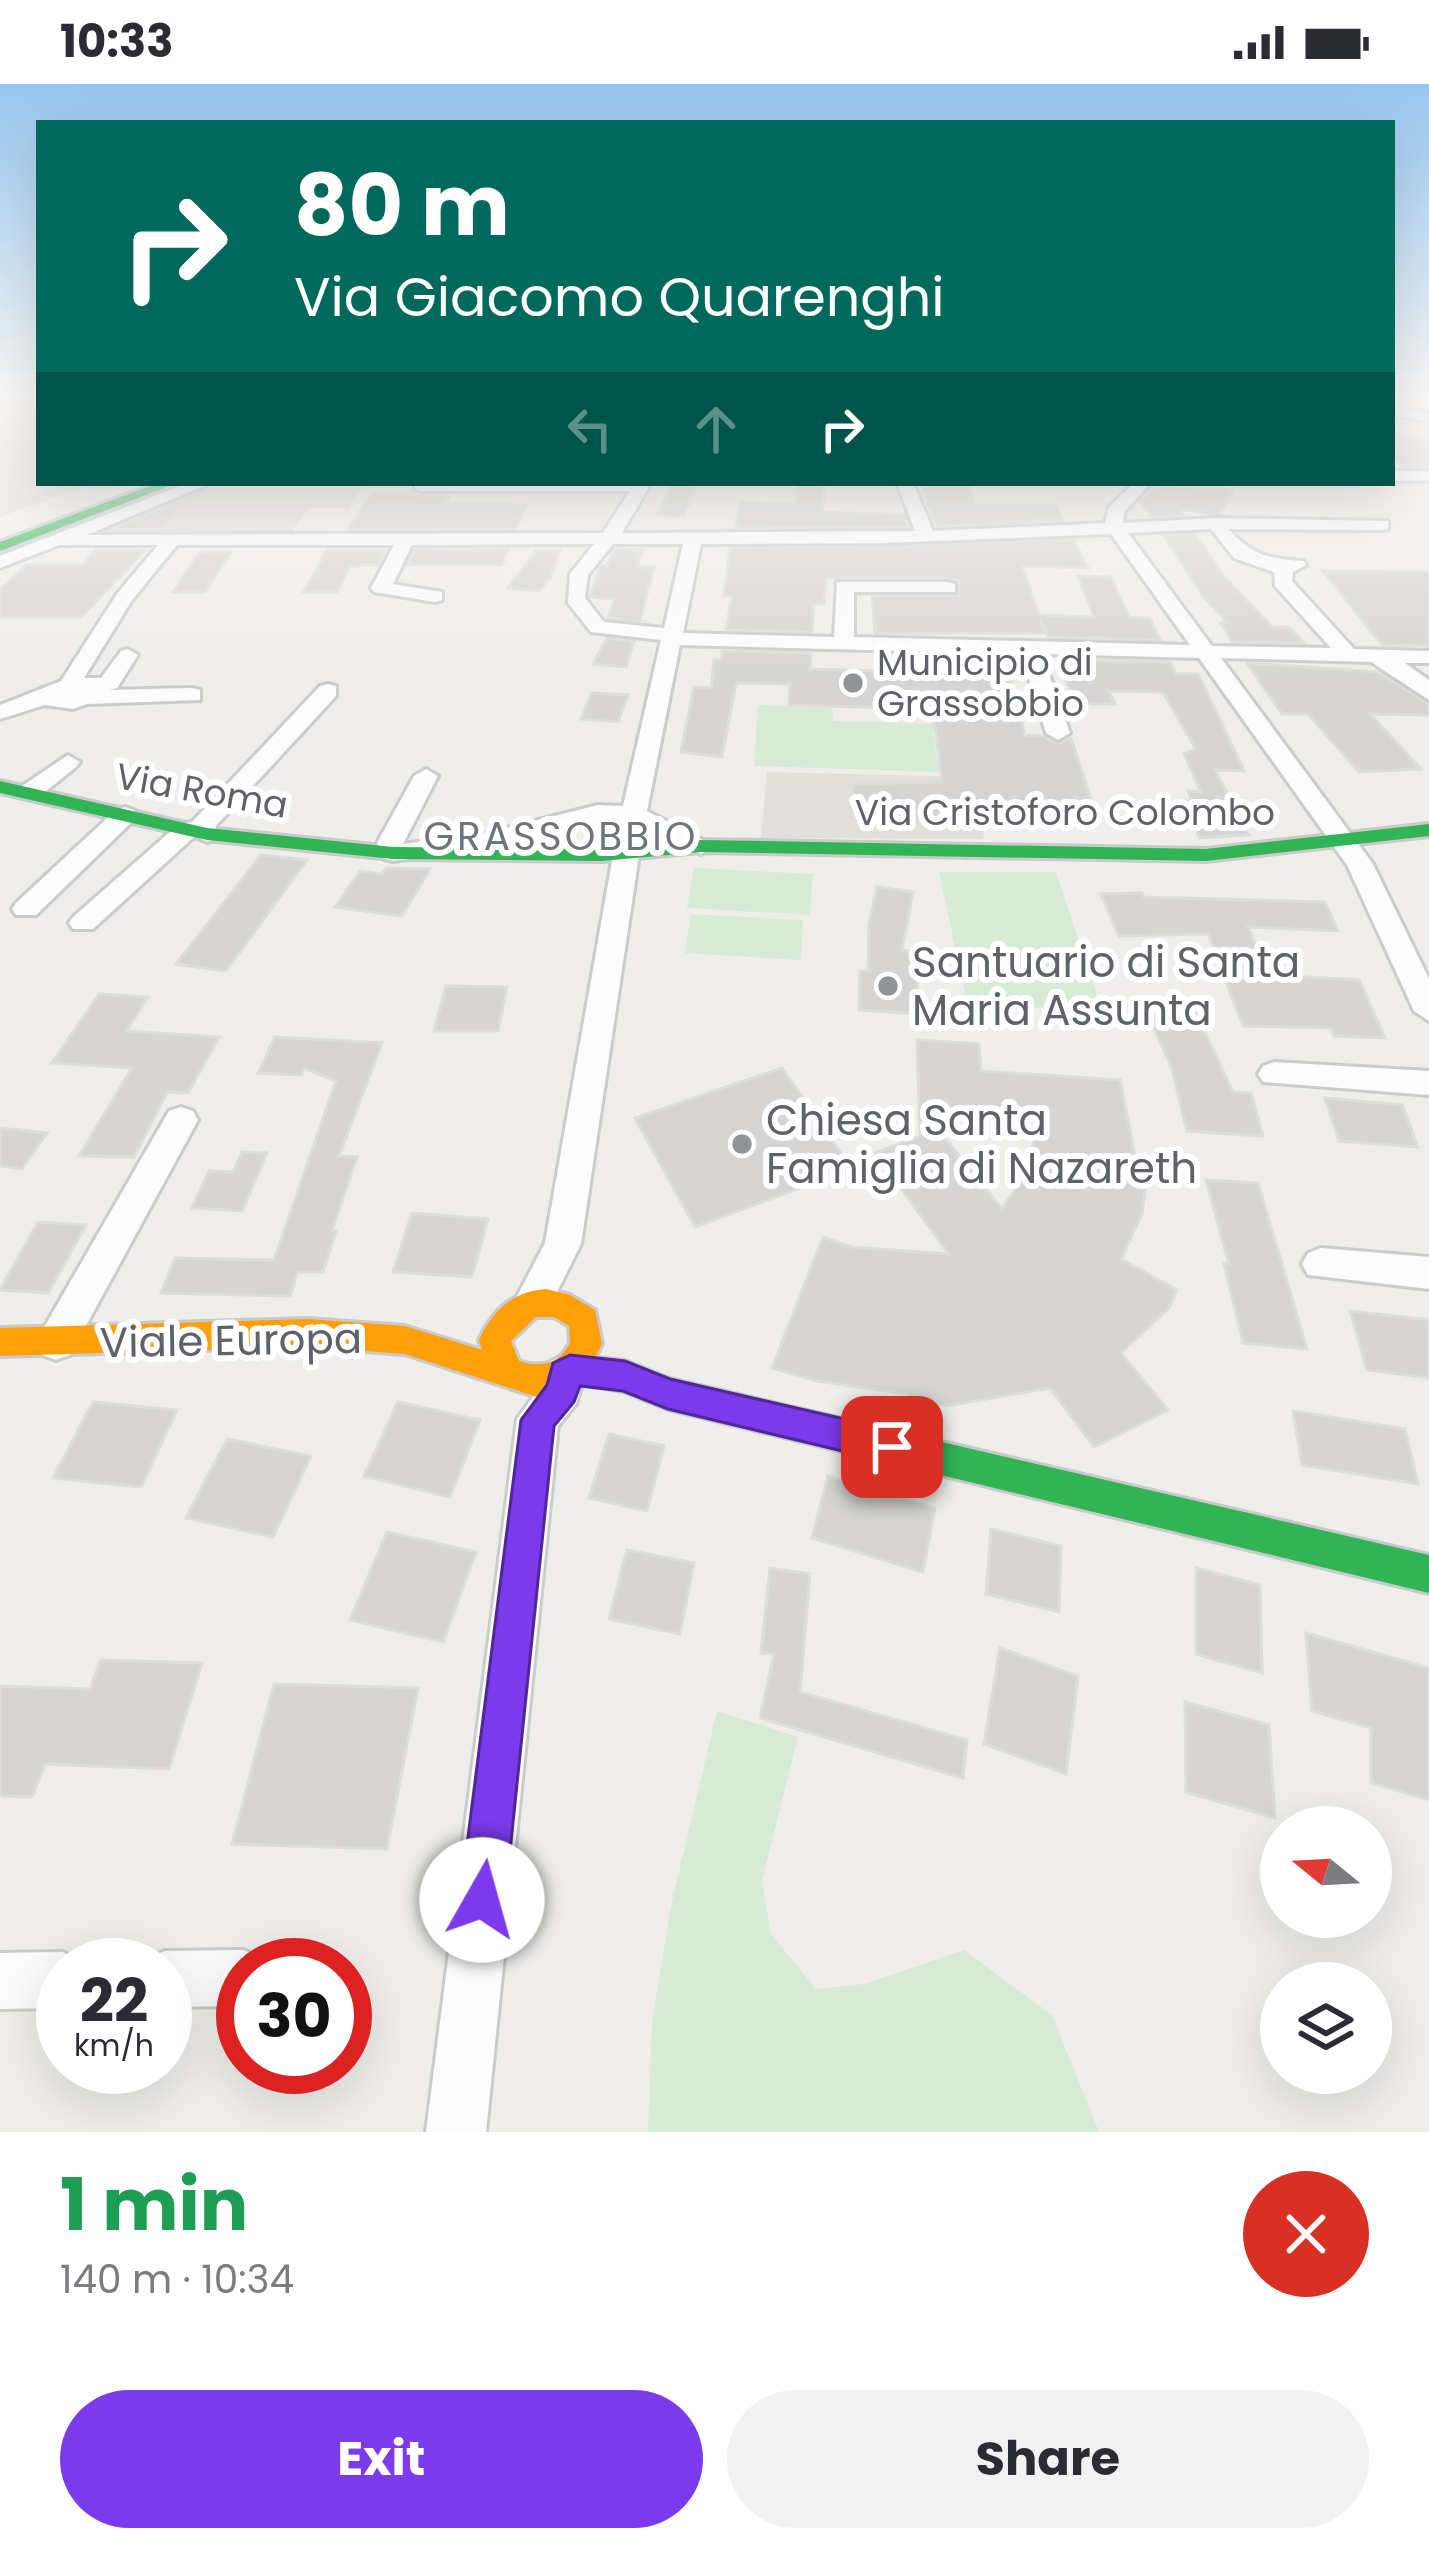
<!DOCTYPE html>
<meta charset="utf-8">
<style>
body{margin:0;font-family:Poppins,sans-serif;background:#f2f2f3;color:#2b2b33;height:100vh;display:flex;flex-direction:column;font-size:45px;white-space:nowrap}
*{box-sizing:border-box;margin:0}
p{font-size:39px;color:#7c7c81}
.icon{flex:none;width:66px;height:66px;fill:none;stroke:currentColor;stroke-width:2;stroke-linecap:round;stroke-linejoin:round}
.map{position:relative;height:2048px;overflow:hidden}
.panel{display:flex;flex-direction:column;background:#fff;flex:1}
.panel>*{flex:none}
.top-card{position:absolute;left:36px;top:36px;width:1359px;height:366px;border-radius:0px;box-shadow:0 12px 48px #0002;background:#00695c;color:#fff;overflow:hidden}
.needle{width:78px;rotate:288deg}
.controls{position:absolute;left:1260px;top:1722px;display:grid;gap:24px}
.controls a{display:grid;place-items:center;width:132px;height:132px;border-radius:50%;background:#fff;box-shadow:0 12px 48px #0002;font-size:60px}
.speed{position:absolute;left:36px;top:1854px;display:flex;gap:24px;font-size:60px;font-weight:700;text-align:center}
.speed>*{display:grid;place-content:center;width:156px;height:156px;border-radius:50%;background:#fff;box-shadow:0 12px 48px #0002;line-height:1}
.speed small{font-size:30px;font-weight:400}
.speed .limit{border:18px solid #d22;background:#fff;color:#111}
.pin{position:absolute;display:grid;place-items:center;width:102px;height:102px;color:#fff;margin:-51px;border-radius:24px;box-shadow:0 6px 18px #0006}
.me{position:absolute;width:132px;margin:-66px;rotate:7deg;stroke-linejoin:round;filter:drop-shadow(0 0 9px #0008)}
.turn{display:flex;align-items:center;gap:42px;height:252px;padding:0 60px;font-size:54px}
.turn .icon{width:156px;height:156px;stroke-width:2.5}
.turn b{display:block;font-size:84px;line-height:102px}
.lanes{display:flex;align-items:center;height:114px;padding:0 60px;background:#0003;justify-content:center;gap:60px;direction:ltr}
.lanes .off{opacity:.35}
.round{display:grid;place-items:center;flex:none;width:126px;height:126px;border-radius:63px;background:#f2f2f3}
.head{display:flex;align-items:center;justify-content:space-between;height:204px;padding:0 60px}
h1{font-size:72px;font-weight:700;line-height:90px;color:#1e9e55}
.cta{display:flex;gap:24px;margin-top:auto;padding:24px 60px}
.cta a{flex:1;height:138px;border-radius:72px;background:#7c3aed;color:#fff;font-size:48px;font-weight:700;line-height:138px;text-align:center}
.cta a+a{background:#f2f2f3;color:#2b2b33}
.status{display:flex;justify-content:space-between;align-items:center;height:84px;padding:0 60px;background:#fff;direction:ltr}
.status svg{height:33px;fill:currentColor}
.map>svg:first-child{display:block}
.industrial{fill:#dfddda}
.education{fill:#e2e0da}
.green{fill:#d8ebd6}
.building{fill:#d6d5d3;stroke:#deddd9;stroke-width:3;fill-rule:evenodd}
.lines{fill:none;stroke-linecap:round;stroke-linejoin:round}
.street-casing{stroke:#cbcccc;stroke-width:6}
.fast-casing{stroke:#cacacb;stroke-width:6}
.slow-casing{stroke:#cacacb;stroke-width:6}
.street{fill:#fdfcfc;fill-rule:evenodd}
.fast{fill:#30b455;fill-rule:evenodd}
.slow{fill:#ff9f0a;fill-rule:evenodd}
.route{fill:#7c3aed;stroke:#51269a;stroke-width:3}
.poi-dot{fill:#919496;stroke:#fff;stroke-width:4.5}
.labels{text-anchor:middle;stroke-width:12;stroke-linejoin:round;paint-order:stroke}
.far-poi-label{font-size:36px;fill:#5f6368;stroke:#fff;text-anchor:start}
.far-street-label{font-size:36px;fill:#5f6368;stroke:#fff}
.far-quarter-label{font-size:39px;letter-spacing:3px;fill:#70757a;stroke:#fff}
.poi-label{font-size:42px;fill:#5f6368;stroke:#fff;text-anchor:start}
.street-label{font-size:42px;fill:#5f6368;stroke:#fff}
</style>
<div class="status"><b>10:33</b><svg viewBox="0 0 49 12"><path d="M0 12V9h3v3zM5 12V6h3v6zM10 12V3h3v9zM15 12V0h3v12zM26 1h20v11H26zM47 4h2v5h-2z"/></svg></div>
<div class="map">
<svg width="1429" height="2048" viewBox="0 0 1429 2048">
<rect width="100%" height="100%" fill="#efeeea"/>
<g class="industrial">
<path d="M0 311H39V399H94L0 433Z"/>
<path d="M196 399H365L349 424H308L291 449H66Z"/>
</g>
<path class="education" d="M767 688 977 693 984 755 761 754Z"/>
<g class="green">
<path d="M758 621 832 623 833 637 960 640 962 648H933L939 688 754 682Z"/>
<path d="M694 784 813 790 810 831 687 824Z"/>
<path d="M939 788H1056L1101 924 968 923Z"/>
<path d="M691 830 803 836 801 876 685 869Z"/>
<path d="M717 1627 798 1653 762 1797 771 1850 816 1905 864 1900 964 1866 1052 1931 1099 2048H648L652 1938 670 1826Z"/>
</g>
<g class="building">
<path d="M1392 347 1429 358V382H1404L1392 373Z"/>
<path d="M672 399H697L683 433 657 431Z"/>
<path d="M798 399H825L822 428 904 431 909 443 735 444 740 418 795 421Z"/>
<path d="M921 399H969L974 421H1055L1063 436 936 442Z"/>
<path d="M1161 399 1163 401 1233 406 1219 430 1178 425 1183 431 1152 433 1140 417Z"/>
<path d="M372 409 450 412 446 420 525 421 516 445H348Z"/>
<path d="M185 415 160 446H112L114 444Z"/>
<path d="M1195 450 1223 491 1273 544 1288 543 1304 559 1233 558 1221 539 1227 538 1204 513 1164 452Z"/>
<path d="M1074 456 1088 484 1022 482 1039 531 1094 533 1078 492 1111 493 1129 533 1150 534 1160 556 1048 553 1040 534 1045 549H875L872 512 958 511 959 497 948 494H826L824 520H813L812 548 726 546 732 513 724 512 730 464Z"/>
<path d="M415 465H508L502 481H407Z"/>
<path d="M614 465 643 466 637 483H654L640 537 608 534 615 515 590 513 600 483 607 482Z"/>
<path d="M96 466H145L81 533H0V506L26 481H82Z"/>
<path d="M327 466H386L378 481 350 482 337 508H304Z"/>
<path d="M536 467H560L551 493 538 507 508 504Z"/>
<path d="M200 468H231L205 508H173Z"/>
<path d="M1323 487 1429 488V562L1382 561Z"/>
<path d="M607 554 634 557 626 583 593 580Z"/>
<path d="M722 567 811 569 810 585 879 587 877 571 1005 574 1025 651 1043 652 1056 660 1071 654 1098 737 961 734V739L877 735V730L852 729V700L942 698 933 625 789 621 790 600 736 599 722 673 681 668 694 603 711 604 714 576H721Z"/>
<path d="M1057 575 1170 578 1176 590H1198L1244 687 1215 686 1249 751 1200 754 1183 717H1192L1188 707 1201 708 1184 670 1196 665 1163 608 1109 607 1115 620H1076Z"/>
<path d="M1247 579 1378 588 1429 620V631L1370 630 1421 685 1359 688 1308 630H1282Z"/>
<path d="M592 609 628 611 618 638 581 635Z"/>
<path d="M261 771 307 776 226 887 176 880Z"/>
<path d="M386 784 430 785 402 832 335 823 360 787 382 790Z"/>
<path d="M877 803 913 808 902 866 910 867V888H917L918 930 859 926 860 887H868L869 840Z"/>
<path d="M1142 809 1144 813 1325 818 1338 847 1248 843 1268 891 1359 896 1385 954 1334 952 1331 944 1243 942 1208 850 1119 852 1101 810Z"/>
<path d="M446 902 507 903 498 947H434Z"/>
<path d="M99 910 148 913 126 947 219 953 188 1009 167 1008 134 1073 79 1072 132 984 52 979Z"/>
<path d="M1194 926 1233 1008 1251 1009 1263 1052 1187 1047 1172 985 1147 928Z"/>
<path d="M275 953 382 959 339 1072 357 1073 332 1147H336L323 1188H298L290 1212 161 1209 175 1174 274 1176 336 997 304 984 301 991 258 989Z"/>
<path d="M917 956 979 960 981 987 1120 996 1139 1092 1147 1094 1142 1130 1121 1175 1177 1206 1169 1224 1121 1269 1168 1326 1094 1363 1050 1304 952 1321 910 1322 907 1310 817 1297 772 1284 823 1153 851 1163 949 1170 875 1069 920 1052ZM920 1023 1039 1032 1027 1088 1002 1125Z"/>
<path d="M782 984 852 1085 695 1143 635 1034Z"/>
<path d="M1325 1014 1402 1021 1418 1063 1339 1057Z"/>
<path d="M0 1044 47 1049 22 1085 0 1082Z"/>
<path d="M242 1068 267 1069 242 1127 192 1124 209 1087 233 1088Z"/>
<path d="M1206 1096 1258 1099 1307 1265 1243 1259 1224 1180H1229Z"/>
<path d="M412 1129 488 1135 472 1193 393 1188Z"/>
<path d="M38 1138 86 1141 48 1209 0 1206Z"/>
<path d="M1350 1227 1429 1236V1294L1367 1286Z"/>
<path d="M93 1318 177 1326 141 1403 53 1394Z"/>
<path d="M398 1318 480 1336 450 1413 364 1392Z"/>
<path d="M1293 1327 1405 1345 1418 1400 1302 1381Z"/>
<path d="M609 1350 664 1362 647 1427 589 1414Z"/>
<path d="M227 1355 311 1372 273 1453 186 1434Z"/>
<path d="M828 1392 935 1424 923 1488 812 1454Z"/>
<path d="M991 1445 1061 1462 1059 1528 986 1510Z"/>
<path d="M387 1448 476 1468 443 1558 350 1536Z"/>
<path d="M627 1466 694 1479 680 1550 609 1535Z"/>
<path d="M770 1484 810 1490 800 1608 967 1656 963 1694 760 1634 774 1570 761 1569Z"/>
<path d="M1196 1484 1260 1501 1262 1589 1196 1570Z"/>
<path d="M1306 1549 1429 1584V1716L1371 1699V1644L1312 1627Z"/>
<path d="M1000 1564 1078 1592 1066 1690 984 1660Z"/>
<path d="M101 1576 202 1579 169 1685 45 1680 32 1713 0 1712V1602L90 1605Z"/>
<path d="M274 1600 418 1604 387 1765 232 1760Z"/>
<path d="M1185 1618 1269 1641 1275 1734 1186 1708Z"/>
</g>
<g class="lines">
<g class="street-casing">
<g id="street">
<path d="M1392 323 1429 329V337L1392 331Z"/>
<rect x="1392" y="387" width="37" height="10"/>
<path d="M188 399H211L86 451 603 449 630 407H421L415 405V399H651L622 449 915 447 897 399H913L933 447 1105 439 1109 423 1134 399H1151L1124 428 1123 439 1215 434 1388 437V445L1382 446 1229 445C1251 472 1271 475 1304 477L1306 481 1293 488 1292 497 1354 565 1429 567V579H1405L1429 596V616L1371 578 1221 574 1373 780 1429 895V937L1414 927 1347 781 1199 574 1042 570 1070 649 1058 656 1046 649 1021 570 680 561 647 727 714 762 701 770 643 744 581 1160 546 1230 533 1234 520 1230 514 1218 545 1159 619 737H598L491 764 393 777 384 775 377 759 414 692 426 685 438 692 403 760 491 748 598 721 623 722 661 556 591 548 568 519 570 490 594 460 412 461 393 500 442 508V516L435 518 374 508 371 504 394 461H177L132 516 84 594H101L121 567 128 565 138 571 117 604 109 606 192 604 200 606V616L87 620 73 625 45 621 0 635V621L61 597 117 510 158 461H59L0 484V472ZM1211 445 1234 474 1274 488 1275 502 1331 564 1212 562 1128 449ZM1111 450 1190 561 854 553V508H955V500L948 498H837L834 553 683 549 701 460 884 459ZM613 460H683L664 544 604 538 585 514 588 491Z"/>
<path d="M328 600 336 602V612L215 743 220 750 216 755 207 758 195 752 93 845H73L69 839 73 833 179 740 192 738 320 602Z"/>
<path d="M68 671 80 678 76 683 40 712H22V702Z"/>
<path d="M125 723 134 726 138 731 134 736 36 831H16L12 825 16 819 116 726Z"/>
<path d="M1274 978 1429 987V1011L1263 998 1258 990 1263 982Z"/>
<path d="M181 1023 193 1027 198 1036 70 1271 56 1276 42 1271 36 1259 42 1247 169 1027Z"/>
<path d="M1321 1164 1429 1173V1205L1308 1191 1302 1180 1308 1169Z"/>
<path d="M565 1272 579 1277 585 1290 576 1320 558 1342 486 2048H426L517 1335 543 1299 551 1277Z"/>
<path d="M243 1866 263 1874 266 1881H243V1922L165 1923V1881H143L145 1875 165 1867Z"/>
<path d="M63 1868 85 1881H63V1924L0 1925V1869Z"/>
</g>
</g>
<g class="fast-casing">
<g id="fast">
<path d="M158 399H177L0 467V458Z"/>
<path d="M0 697 207 744 393 763 602 765 701 756 1206 765 1429 740V752L1206 777 701 768 602 777 393 775 207 756 0 709Z"/>
<path d="M570 1271 625 1277 670 1295 1429 1471V1509L668 1325 623 1307 558 1296 554 1286 558 1276Z"/>
</g>
</g>
<g class="slow-casing">
<path id="slow" d="M546 1205 570 1211 595 1226 602 1260 588 1288 572 1301 537 1313 405 1270 308 1263 0 1272V1244L308 1235 405 1242 482 1266 479 1256C493 1226 512 1208 546 1205ZM536 1233H554L569 1242 570 1259C559 1281 540 1284 519 1277L511 1257Z"/>
</g>
<use href="#street" class="street"/>
<use href="#fast" class="fast"/>
<use href="#slow" class="slow"/>
</g>
<linearGradient id="sky" x2="0" y2="1"><stop stop-color="#97c6ef"/><stop offset="0.52" stop-color="#f8f7f6"/><stop offset="1" stop-color="#f8f7f6" stop-opacity="0"/></linearGradient>
<rect width="1429" height="598" fill="url(#sky)"/>
<path class="route" d="M570 1271 625 1277 670 1295 892 1346 904 1351 909 1363 904 1375 892 1379 668 1325 623 1307 580 1302 574 1318 554 1342 505 1816 498 1831 482 1838 467 1831 460 1816 521 1336 547 1301 553 1279Z"/>
<g class="poi-dot">
<circle cx="853" cy="599" r="12"/>
<circle cx="888" cy="902" r="12"/>
<circle cx="742" cy="1060" r="12"/>
</g>
<g class="labels">
<g class="far-poi-label">
<text x="877" y="591">Municipio di<tspan x="877" dy="41">Grassobbio</tspan></text>
</g>
<g class="far-street-label">
<text transform="translate(202 706) rotate(10)" y="13">Via Roma</text>
<text x="1065" y="741">Via Cristoforo Colombo</text>
</g>
<g class="far-quarter-label">
<text x="561" y="766">GRASSOBBIO</text>
</g>
<g class="poi-label">
<text x="912" y="893">Santuario di Santa<tspan x="912" dy="48">Maria Assunta</tspan></text>
<text x="766" y="1051">Chiesa Santa<tspan x="766" dy="48">Famiglia di Nazareth</tspan></text>
</g>
<g class="street-label">
<text transform="translate(231 1256) rotate(-1)" y="15">Viale Europa</text>
</g>
</g>
</svg>
<div class="controls">
<a><svg class="needle" viewBox="-14 -14 28 28"><path d="M0-13l5 13h-10z" fill="#e53935"/><path d="M0 13l5-13h-10z" fill="#7c7c81"/></svg></a>
<a><svg class="icon" aria-label="layers" viewBox="0 0 24 24"><path d="M12 4l9 5-9 5-9-5zM3 14l9 5 9-5"/></svg></a>
</div>
<div class="speed"><div>22<small>km/h</small></div><div class="limit">30</div></div>
<div class="pin" style="left:892px;top:1363px;background:#d93025"><svg class="icon" aria-label="arrive" viewBox="0 0 24 24"><path d="M6 21V4h12l-3 4 3 4H6"/></svg></div>
<svg class="me" style="left:482px;top:1816px" viewBox="-20 -20 40 40"><circle r="19" fill="#fff"/><path d="M0-13L10 11 0 6-10 11z" fill="#7c3aed"/></svg>
<div class="top-card">
<div class="turn"><svg class="icon" aria-label="right" viewBox="0 0 24 24"><path d="M7 20v-9h11M14 6l5 5-5 5"/></svg><div><b>80 m</b>Via Giacomo Quarenghi</div></div>
<div class="lanes"><svg class="icon off" aria-label="left" viewBox="0 0 24 24"><path d="M17 20v-9H6M10 6l-5 5 5 5"/></svg><svg class="icon off" aria-label="ahead" viewBox="0 0 24 24"><path d="M12 20V5M6 11l6-6 6 6"/></svg><svg class="icon" aria-label="right" viewBox="0 0 24 24"><path d="M7 20v-9h11M14 6l5 5-5 5"/></svg></div>
</div>
</div>
<section class="panel">
<div class="head"><div><h1>1 min</h1><p>140 m · 10:34</p></div><a class="round" style="background:#d93025;color:#fff"><svg class="icon" aria-label="close" viewBox="0 0 24 24"><path d="M6 6l12 12M18 6L6 18"/></svg></a></div>
<div class="cta"><a>Exit</a><a>Share</a></div>
</section>
